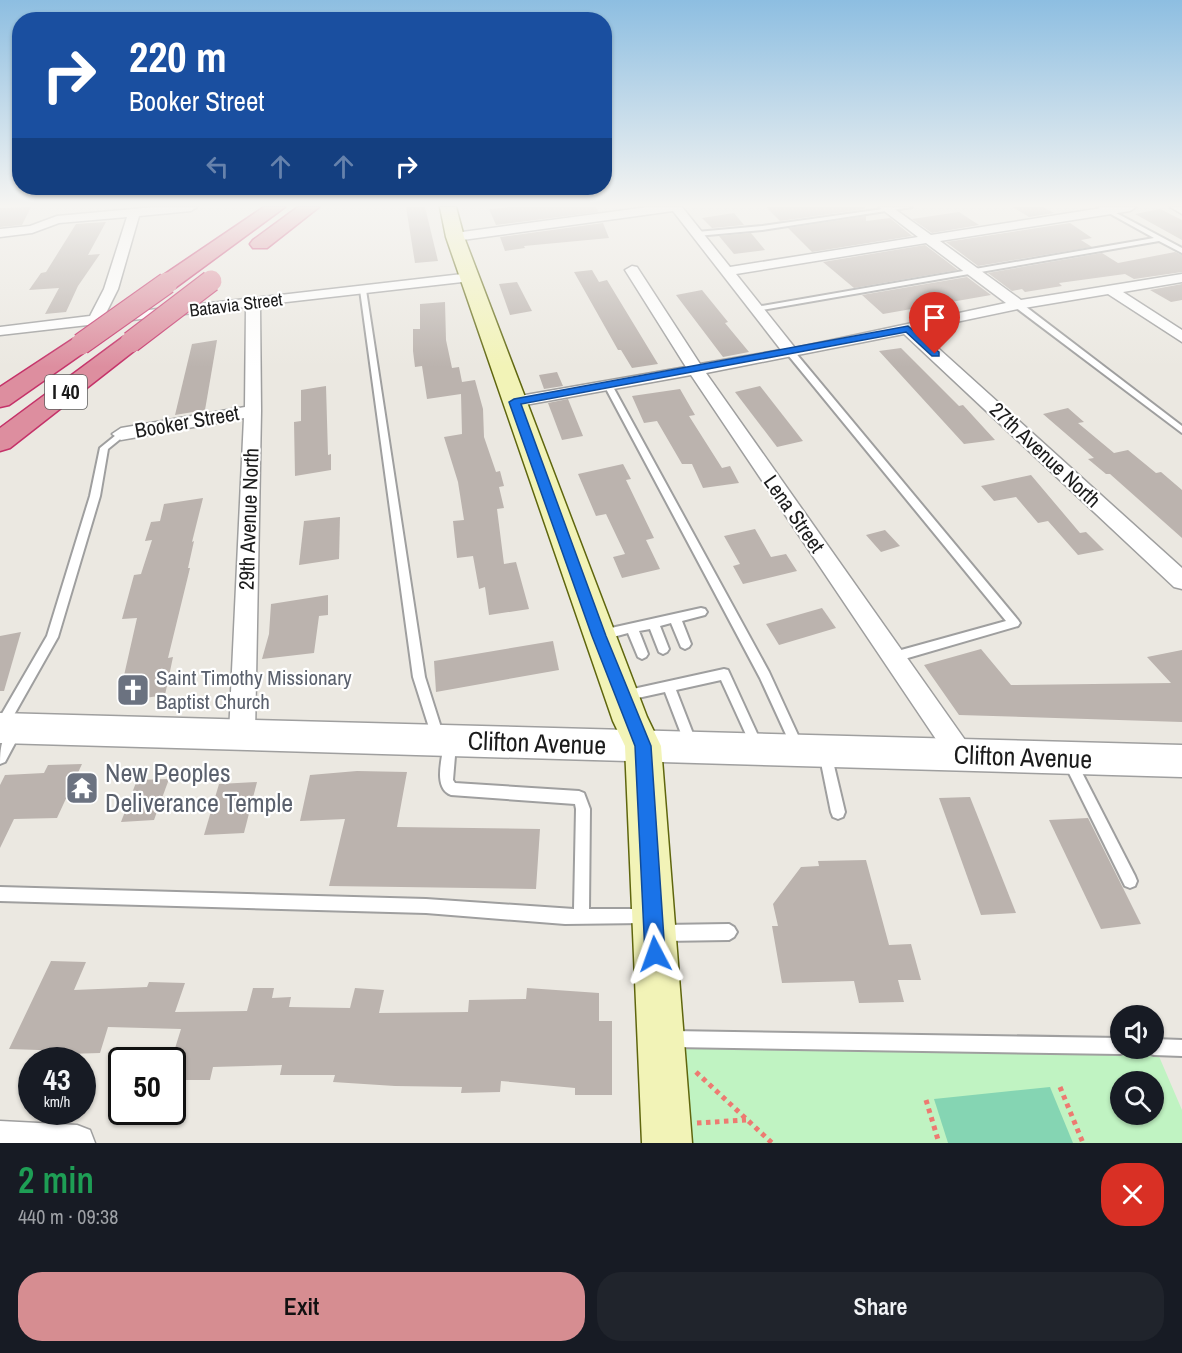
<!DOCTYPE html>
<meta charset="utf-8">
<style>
body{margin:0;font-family:"Archivo Narrow",sans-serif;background:#20242c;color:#f1f3f6;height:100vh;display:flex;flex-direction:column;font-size:22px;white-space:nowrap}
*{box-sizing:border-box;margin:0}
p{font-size:20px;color:#9ea1a6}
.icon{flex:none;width:33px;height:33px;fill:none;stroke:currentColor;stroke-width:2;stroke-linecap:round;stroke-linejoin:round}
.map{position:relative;height:1143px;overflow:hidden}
.details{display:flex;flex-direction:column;background:#171b24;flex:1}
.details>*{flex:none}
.guide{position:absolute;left:12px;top:12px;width:600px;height:183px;border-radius:24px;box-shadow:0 2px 4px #0004;background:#1a4fa0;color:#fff;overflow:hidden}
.tools{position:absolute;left:1110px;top:1005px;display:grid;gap:12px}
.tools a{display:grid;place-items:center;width:54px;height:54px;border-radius:50%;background:#171b24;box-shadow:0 2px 4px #0004;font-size:30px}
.speed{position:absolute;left:18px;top:1047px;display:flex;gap:12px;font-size:30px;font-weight:700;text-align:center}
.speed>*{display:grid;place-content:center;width:78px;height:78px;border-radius:50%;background:#171b24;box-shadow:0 2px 4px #0004;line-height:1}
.speed small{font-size:15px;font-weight:400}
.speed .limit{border:3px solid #111;border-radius:9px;background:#fff;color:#111}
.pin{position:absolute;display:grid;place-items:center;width:51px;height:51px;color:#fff;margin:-62px -26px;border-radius:50% 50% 50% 0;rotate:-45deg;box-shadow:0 0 6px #0007}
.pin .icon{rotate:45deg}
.me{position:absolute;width:66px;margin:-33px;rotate:356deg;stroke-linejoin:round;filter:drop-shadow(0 0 4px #0008)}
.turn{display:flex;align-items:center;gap:21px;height:126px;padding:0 18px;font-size:27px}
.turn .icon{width:78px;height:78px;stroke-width:2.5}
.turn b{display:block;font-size:42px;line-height:51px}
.lanes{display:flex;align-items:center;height:57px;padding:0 18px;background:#0003;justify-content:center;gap:30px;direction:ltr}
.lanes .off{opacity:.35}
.round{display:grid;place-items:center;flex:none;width:63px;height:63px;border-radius:24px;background:#20242c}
.summary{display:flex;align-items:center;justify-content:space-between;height:102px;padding:0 18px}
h1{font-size:36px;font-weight:600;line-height:45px;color:#1e9e55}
.cta{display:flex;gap:12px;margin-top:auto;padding:12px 18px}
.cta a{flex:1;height:69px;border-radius:24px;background:#d68d91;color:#111;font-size:24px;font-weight:600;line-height:69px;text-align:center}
.cta a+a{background:#20242c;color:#f1f3f6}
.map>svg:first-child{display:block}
.park{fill:#c0f3c2;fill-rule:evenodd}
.pitch{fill:#85d5b3}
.building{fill:#bbb3ae}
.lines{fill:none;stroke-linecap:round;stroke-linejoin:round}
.service-casing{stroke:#9f9f9f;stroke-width:4}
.minor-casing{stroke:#9f9f9f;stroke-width:3}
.tertiary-casing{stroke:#9f9f9f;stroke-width:3}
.secondary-casing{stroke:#5f660e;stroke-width:3}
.motorway-casing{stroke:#c53269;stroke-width:3}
.path{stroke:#ed7a71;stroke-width:5;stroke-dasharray:4.5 4.5;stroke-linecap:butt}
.service{fill:#fff;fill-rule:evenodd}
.minor{fill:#fff;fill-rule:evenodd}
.tertiary{fill:#fff;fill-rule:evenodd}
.secondary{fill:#f2f3b7;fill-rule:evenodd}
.motorway{fill:#dd8e9f;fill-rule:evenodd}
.motorway-bridge-casing{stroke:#c53269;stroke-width:23;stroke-linecap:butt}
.motorway-bridge{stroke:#dd8e9f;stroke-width:21}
.route{fill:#1a73e8;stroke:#114b97;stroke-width:1.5}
.labels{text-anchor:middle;stroke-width:4.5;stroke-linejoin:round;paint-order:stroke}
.far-street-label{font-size:18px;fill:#1b1b1b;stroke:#fff}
.shield{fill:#fff;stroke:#5f5f5f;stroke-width:1.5}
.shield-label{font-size:20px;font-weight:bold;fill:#1b1b1b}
.street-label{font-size:21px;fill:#1b1b1b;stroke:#fff}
.worship-label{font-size:21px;fill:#5b616d;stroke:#fff;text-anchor:start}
.near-street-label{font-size:26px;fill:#1b1b1b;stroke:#fff}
.near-worship-label{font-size:26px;fill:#5b616d;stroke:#fff;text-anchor:start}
</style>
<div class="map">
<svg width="1182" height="1143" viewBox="0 0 1182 1143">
<rect width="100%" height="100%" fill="#ebe8e1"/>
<path class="park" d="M660 1038 1120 1046V1048L1155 1047 1182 1110V1143H667ZM1120 1082H1154V1114H1120Z"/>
<path class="pitch" d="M1050 1087 1073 1143H948L934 1099Z"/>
<g class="building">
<path d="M31 207 22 225 0 227V208Z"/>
<path d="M406 207H425L438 261 415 263Z"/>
<path d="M511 207H596L598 212 496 225 489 209Z"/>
<path d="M766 207H865V209L780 221Z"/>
<path d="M1013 207H1043L1054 213 1029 217Z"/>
<path d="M1160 209 1182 220V240L1135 214Z"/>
<path d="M959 212 979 225 932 233 912 219Z"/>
<path d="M734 213 744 225 712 228 702 218Z"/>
<path d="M866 216V221L890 218 912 236 812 252 788 228Z"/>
<path d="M106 222 88 255 100 254 78 286 66 312 45 314 59 288 29 290 41 273 46 272 76 224Z"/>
<path d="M603 223 609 238 524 246 525 248 505 251 500 237Z"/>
<path d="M1070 223 1092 238 1081 240 1092 247 978 266 946 242Z"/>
<path d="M751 233 765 250 734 254 719 236Z"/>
<path d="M925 245 958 270 854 288 823 262Z"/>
<path d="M1175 252 1182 255V272L1134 279 1125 274 1059 283 1062 286 1025 292 1022 289 1012 291 988 273 1102 253 1118 263Z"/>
<path d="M592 270 599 282 607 280 658 364 632 368 621 350H618L574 272Z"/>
<path d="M967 277 991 295 883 314 862 295Z"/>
<path d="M517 282 532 311 510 315 499 284Z"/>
<path d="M1182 284V300L1171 302 1150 290Z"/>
<path d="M702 290 728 322 725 323 749 352 723 357 676 295Z"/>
<path d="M445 302 446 340 452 368 459 367 462 382 475 380 483 409 484 437 496 472 500 471 504 486 499 487 504 508 497 509 504 564 516 562 529 609 489 615 485 587 479 589 473 556 457 558 453 521 464 520 458 482 444 437 462 434 461 394 427 399 422 366 415 367 413 351V329H420V304Z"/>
<path d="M217 340 205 410 175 415 192 344Z"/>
<path d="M901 348 959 406 963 405 995 440 964 444 879 351Z"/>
<path d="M557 372 563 386 544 389 539 375Z"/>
<path d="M326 386 328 455 331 454V470L295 476 294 422 301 421V390Z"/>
<path d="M760 386 803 441 777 447 735 392Z"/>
<path d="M680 389 695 415 689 416 722 468 730 466 739 483 703 488 692 464H682L657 421 644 423 632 396Z"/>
<path d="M568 399 583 436 562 440 548 403Z"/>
<path d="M1068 408 1084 422 1078 423 1114 453 1128 450 1156 473 1161 472 1182 490V538L1110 474H1106L1088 459 1094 458 1043 414Z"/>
<path d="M623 464 631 479 626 480 654 538 646 540 660 569 622 578 613 557 625 554 606 514 596 516 578 474Z"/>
<path d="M1031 475 1080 533 1086 532 1104 550 1078 555 1048 521 1038 523 1016 497 994 501 981 486Z"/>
<path d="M203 498 192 542 194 541 188 568H190L168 658 173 657 165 695 118 702 137 618 122 619 134 575 141 574 152 540 145 541 151 522 160 521 164 504Z"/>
<path d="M340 517 339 559 299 565 304 521Z"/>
<path d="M755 529 771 557 786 554 797 571 743 584 733 566 740 564 724 536Z"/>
<path d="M885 530 900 546 881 552 866 535Z"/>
<path d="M328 595V615L319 616 314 653 262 659 269 634 271 604Z"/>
<path d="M822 608 836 628 779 645 766 624Z"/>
<path d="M21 632 4 691H0V636Z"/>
<path d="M553 641 559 670 436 692 434 661Z"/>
<path d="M981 649 1011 685 1171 683 1147 657 1182 650V722L959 715 924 665Z"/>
<path d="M82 764 57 818 14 819 0 848V785L5 775 44 773 48 765Z"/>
<path d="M357 771 407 772 397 827 540 829 536 889 329 886 345 819 300 821 310 775Z"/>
<path d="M169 779 154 820 121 822 137 780Z"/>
<path d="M257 782 244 833 204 835 219 784Z"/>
<path d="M970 797 1016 913 981 915 939 798Z"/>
<path d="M1088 818 1141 924 1101 929 1049 820Z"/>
<path d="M866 860 889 945 911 944 921 980H898L904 1002 859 1003 854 981 782 983 772 926H778L773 904 801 867 819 866 818 861Z"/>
<path d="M51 961 86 962 74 990 147 987 149 982 185 983 175 1012 247 1011 253 988H274L272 998 291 997 289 1007 350 1008 355 988 384 990 379 1013 468 1012 469 1000 526 999 527 988 599 993V1021H612V1095H575V1088L501 1081 500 1092 461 1093 462 1087 395 1086 333 1082 335 1075H280L282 1065 213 1067 210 1080H172V1058L181 1029 108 1027 100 1053 67 1054 68 1051 9 1049Z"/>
</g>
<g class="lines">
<g class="service-casing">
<g id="service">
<path d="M897 207H912L762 230 697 236 694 234 697 232 762 226Z"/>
<path d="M1098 207H1105L1182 248V253L1159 241 756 311 752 309 756 307 1154 238Z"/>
<path d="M363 288 366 290 425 677 444 737 442 741 438 743 434 741 432 737 413 677 360 290Z"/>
<path d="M1015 303H1021L1182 426V433L1015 307Z"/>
<path d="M788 351H794L1018 620 1020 623 1018 626 894 662 890 660 888 657 890 654 894 652 1006 621 788 355Z"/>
<path d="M605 383H611L612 385 769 672 803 746 801 750 797 752 793 750 760 678 604 385Z"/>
<path d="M121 431 125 434 124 436 108 449 100 496 58 637 6 729 0 730V717L47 636 90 496 100 448Z"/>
<path d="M701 608 705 609 707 612 705 615 682 621 691 644 689 647 685 649 681 647 671 623 660 626 669 649 667 652 663 654 659 652 650 629 639 631 648 654 646 657 642 659 638 657 628 633 602 640 598 638 596 635 598 632 602 630Z"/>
<path d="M724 669 728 670 761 742 763 746 761 750 757 752 753 750 721 680 676 690 697 744 695 748 691 750 687 748 685 744 665 692 624 701 620 700 618 696 620 692 624 691Z"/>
<path d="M15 726 19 728 21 732 5 762 0 764C0 750 1 733 15 726Z"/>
<path d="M450 738 454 740 456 744 453 780 455 783 579 791 584 793 590 809 589 909H644L649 911 651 916 649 921 644 923 565 924 426 913 0 901V887L426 899 574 909 576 809 575 804 451 795C433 788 442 759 444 744L446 740Z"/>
<path d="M825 747 830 749 831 753 845 812 843 817 838 819 833 817 831 812 819 753 820 749Z"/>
<path d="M1069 755 1074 757 1135 876 1137 881 1135 886 1130 888 1125 886 1063 761 1064 757Z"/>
<path d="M729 924 734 927 737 932 734 937 729 940 663 941 658 938 655 933 658 928 663 925Z"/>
<path d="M672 1031 1120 1038V1048H1127L1126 1052 1120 1054 672 1047 666 1045 664 1039 666 1033Z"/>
<path d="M1154 1039 1182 1040V1056L1154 1055 1148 1053 1146 1048H1154Z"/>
</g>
</g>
<g class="minor-casing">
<g id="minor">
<path d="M155 207H197L191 211 139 216 118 289 105 315 471 273 478 277 471 281 260 305 261 411 255 734 251 742 242 745 233 742 229 734 244 418 121 440 112 434 121 428 245 407 246 307 0 335V327L90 316 104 289 127 217 59 223 32 233 0 237V229L30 226 57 216Z"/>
<path d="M648 207H682L730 267 918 237 879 207H892L931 235 1108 207H1136L1130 211 940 241 1021 300 1182 274V282L1123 292 1182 330V342L1108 294 1018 309 918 330 1182 568V589L1174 587 904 334 706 373 970 747 974 755 970 763 961 767 952 763 691 375 514 407 506 402 514 397 686 367 625 270 632 266 637 267 700 364 781 350 673 211 455 241 449 237 455 233ZM926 243 1006 303 795 348 736 274Z"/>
<path d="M1170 207H1182V214Z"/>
<path d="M0 1121 77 1125 90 1130 95 1143H0Z"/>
</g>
</g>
<g class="tertiary-casing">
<path id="tertiary" d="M0 713 1182 745V777L0 743Z"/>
</g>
<g class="secondary-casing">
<path id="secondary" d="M440 207H456L464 237 647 717 661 746 692 1143H642L625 746 613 721 446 237Z"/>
</g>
<g class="motorway-casing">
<g id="motorway">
<path d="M264 207H285L175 288H159L156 283 159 278Z"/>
<path d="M298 207H319L267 248H253L250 244 253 240Z"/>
<path d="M131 335 139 337 143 342 139 347 10 448 0 451V428L123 337Z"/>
<path d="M81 337 89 339 93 344 89 349 9 405 0 407V387L73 339Z"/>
</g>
</g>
<g class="path">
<path d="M696 1072 772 1143"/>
<path d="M1060 1087 1083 1143"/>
<path d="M926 1100 939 1143"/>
<path d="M697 1123 746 1120"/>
</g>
<use href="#service" class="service"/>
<use href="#minor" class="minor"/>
<use href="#tertiary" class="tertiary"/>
<use href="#secondary" class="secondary"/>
<use href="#motorway" class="motorway"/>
<g class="motorway-bridge-casing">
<g id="motorway-bridge">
<path d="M131 342 211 281"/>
<path d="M81 344 167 283"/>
</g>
</g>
<use href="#motorway-bridge" class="motorway-bridge"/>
</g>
<linearGradient id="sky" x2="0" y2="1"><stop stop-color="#8dbee1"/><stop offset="0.56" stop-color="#f6f5f2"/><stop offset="1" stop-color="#f6f5f2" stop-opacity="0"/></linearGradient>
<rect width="1182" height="367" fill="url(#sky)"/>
<path class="route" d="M908 326 939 352V356H932L906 332 521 404 606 636 651 746 665 954 662 961 655 964 648 961 645 954 635 746 592 636 509 402 514 399Z"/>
<defs>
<g id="church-square" transform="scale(1.725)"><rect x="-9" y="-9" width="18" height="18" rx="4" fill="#6b7280" stroke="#fff"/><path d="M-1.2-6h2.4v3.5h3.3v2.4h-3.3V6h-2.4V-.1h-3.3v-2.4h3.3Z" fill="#fff"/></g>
<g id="temple-square" transform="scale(1.725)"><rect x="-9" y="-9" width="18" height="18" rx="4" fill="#6b7280" stroke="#fff"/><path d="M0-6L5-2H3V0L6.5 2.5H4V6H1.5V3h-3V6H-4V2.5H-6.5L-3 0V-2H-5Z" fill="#fff"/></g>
</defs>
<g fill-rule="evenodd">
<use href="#church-square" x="133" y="690"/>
<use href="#temple-square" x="82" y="788"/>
</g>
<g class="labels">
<g class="far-street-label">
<text transform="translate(236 305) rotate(-7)" y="6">Batavia Street</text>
</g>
<rect class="shield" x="45" y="375" width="42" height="34" rx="4.5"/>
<g class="shield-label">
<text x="66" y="399">I 40</text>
</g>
<g class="street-label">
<text transform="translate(187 422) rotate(-10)" y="7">Booker Street</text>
<text transform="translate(1045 455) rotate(43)" y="7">27th Avenue North</text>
<text transform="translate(794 514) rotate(55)" y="7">Lena Street</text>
<text transform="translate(249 519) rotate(-88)" y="7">29th Avenue North</text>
</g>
<g class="worship-label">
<text x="156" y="685">Saint Timothy Missionary<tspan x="156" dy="24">Baptist Church</tspan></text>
</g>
<g class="near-street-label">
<text transform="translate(537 743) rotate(2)" y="9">Clifton Avenue</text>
<text transform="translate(1023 757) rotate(2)" y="9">Clifton Avenue</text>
</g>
<g class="near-worship-label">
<text x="105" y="782">New Peoples<tspan x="105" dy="30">Deliverance Temple</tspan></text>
</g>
</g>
</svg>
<div class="tools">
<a><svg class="icon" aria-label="sound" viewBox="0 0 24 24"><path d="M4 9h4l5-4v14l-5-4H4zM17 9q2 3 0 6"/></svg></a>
<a><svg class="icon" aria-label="search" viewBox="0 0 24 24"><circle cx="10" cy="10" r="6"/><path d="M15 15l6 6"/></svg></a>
</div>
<div class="speed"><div>43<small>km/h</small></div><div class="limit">50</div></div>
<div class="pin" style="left:935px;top:354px;background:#d93025"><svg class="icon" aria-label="arrive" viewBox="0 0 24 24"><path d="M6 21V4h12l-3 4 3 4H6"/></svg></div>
<svg class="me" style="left:655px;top:954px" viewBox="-20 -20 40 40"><path d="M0-17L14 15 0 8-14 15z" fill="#1a73e8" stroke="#fff" stroke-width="4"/></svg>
<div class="guide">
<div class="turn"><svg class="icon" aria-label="right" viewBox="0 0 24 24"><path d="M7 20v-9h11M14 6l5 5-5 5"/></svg><div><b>220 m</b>Booker Street</div></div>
<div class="lanes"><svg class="icon off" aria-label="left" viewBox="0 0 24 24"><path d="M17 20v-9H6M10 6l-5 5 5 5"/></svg><svg class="icon off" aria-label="ahead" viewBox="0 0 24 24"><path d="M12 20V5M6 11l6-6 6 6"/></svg><svg class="icon off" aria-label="ahead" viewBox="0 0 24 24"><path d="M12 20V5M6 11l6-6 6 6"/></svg><svg class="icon" aria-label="right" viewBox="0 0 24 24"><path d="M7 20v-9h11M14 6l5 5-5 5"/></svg></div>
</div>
</div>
<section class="details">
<div class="summary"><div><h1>2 min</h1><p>440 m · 09:38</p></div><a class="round" style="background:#d93025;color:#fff"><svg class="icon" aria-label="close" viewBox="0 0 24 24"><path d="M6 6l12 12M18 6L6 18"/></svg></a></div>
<div class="cta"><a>Exit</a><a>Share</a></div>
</section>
